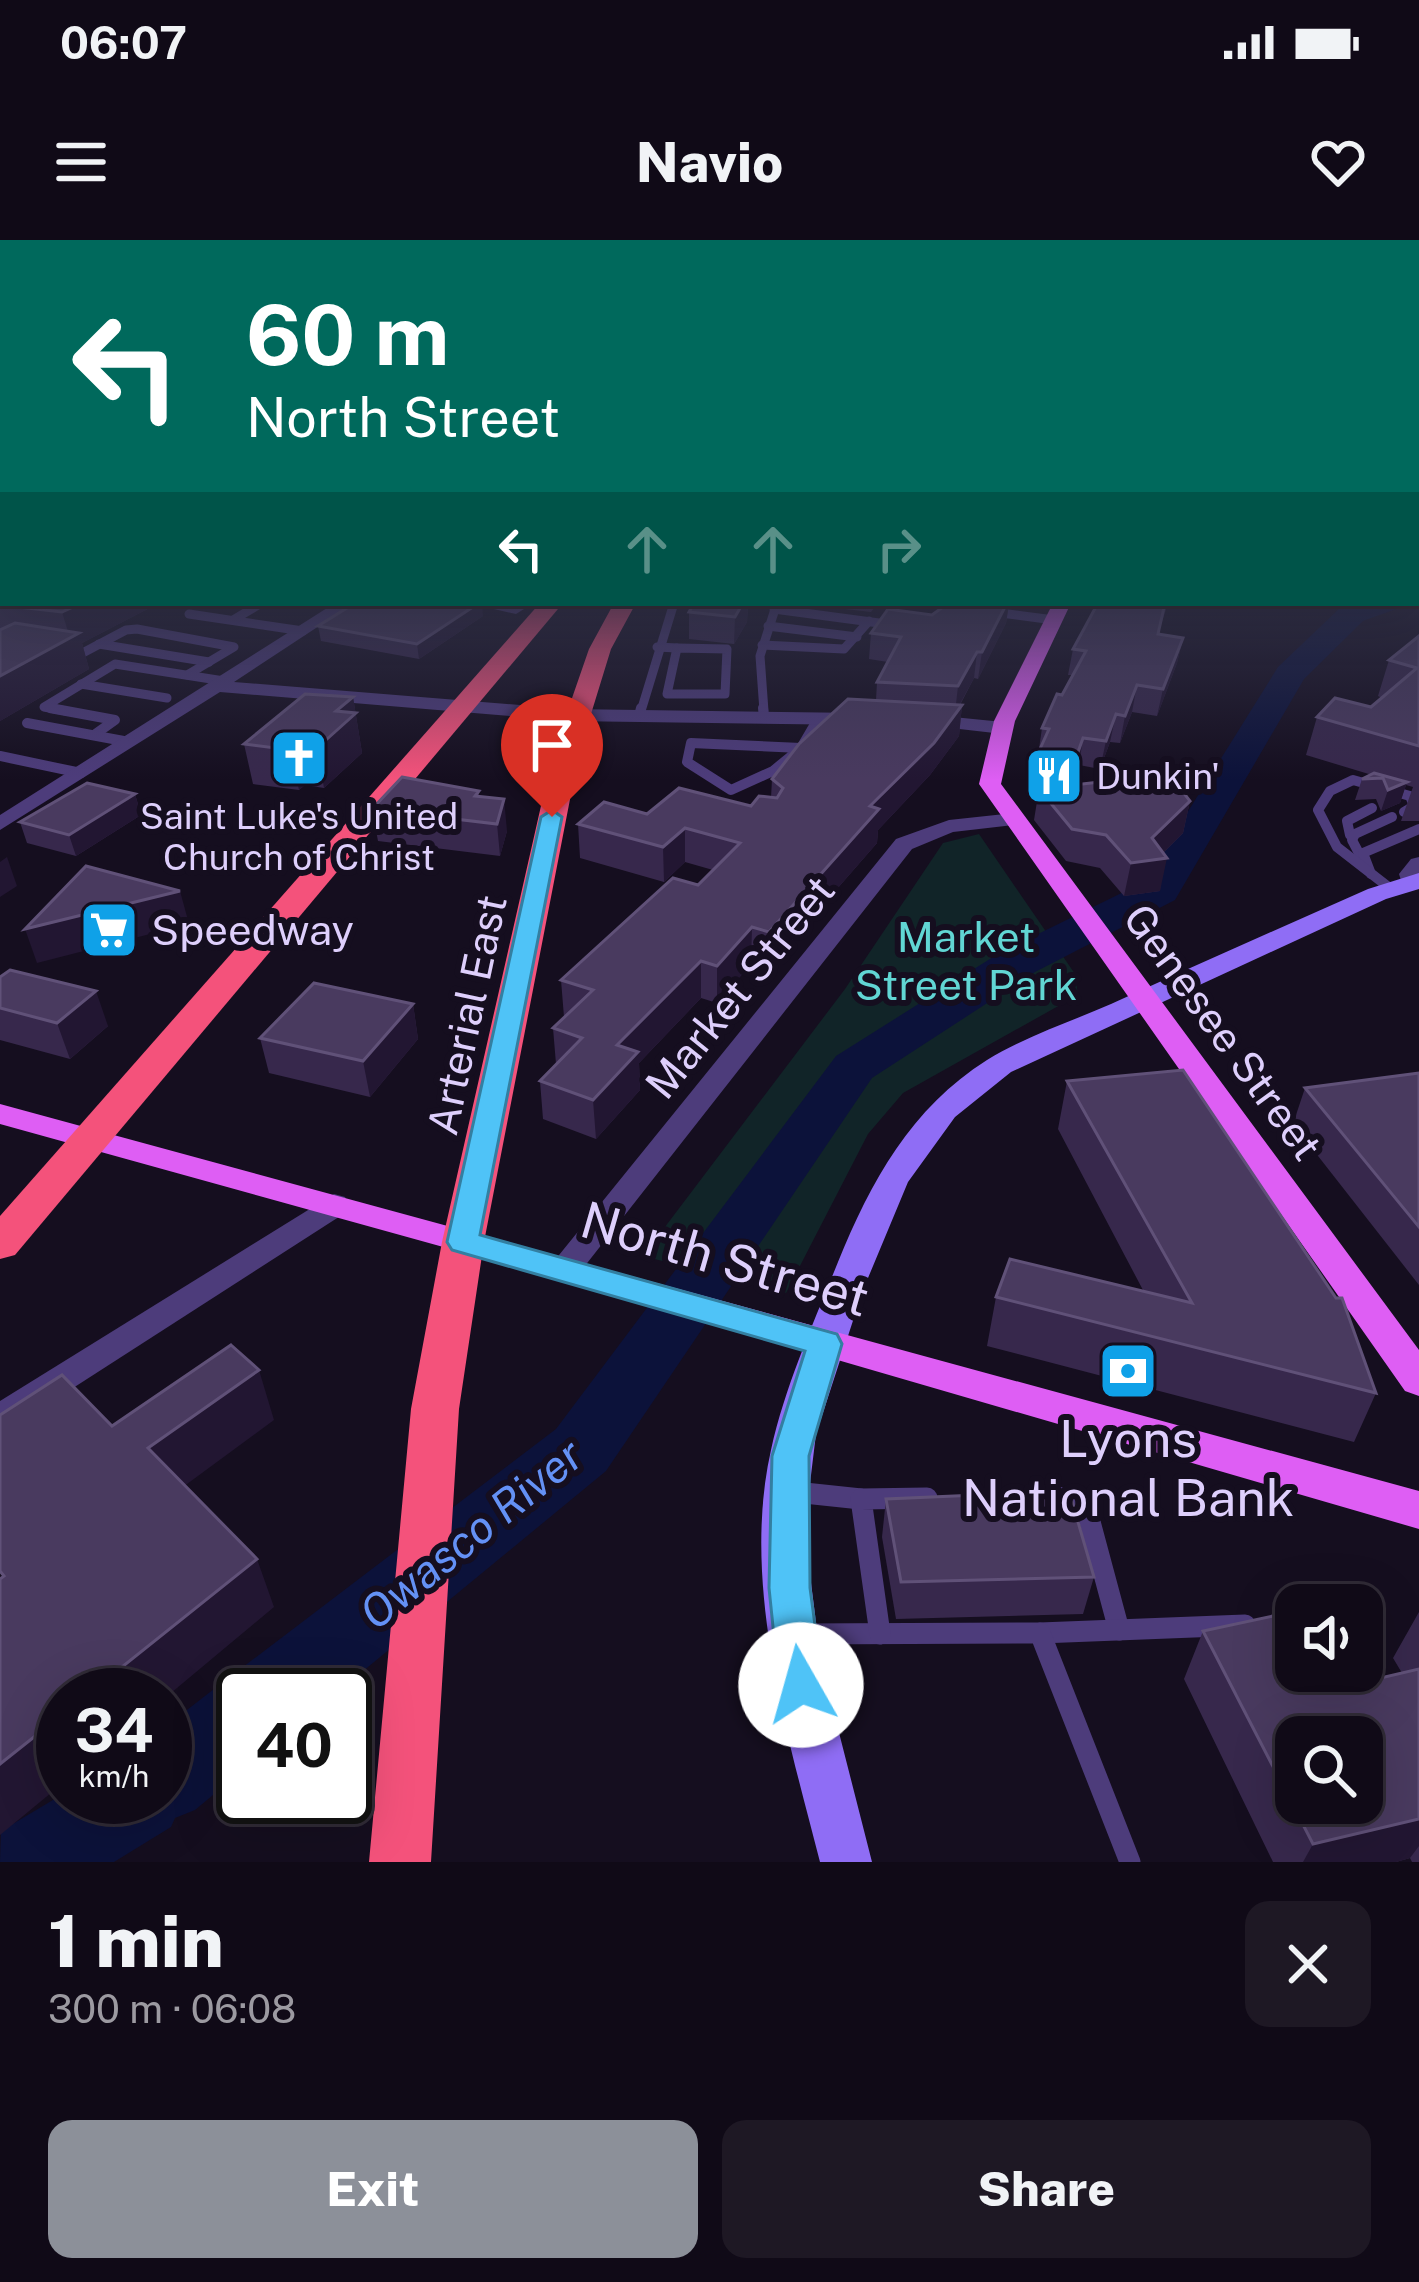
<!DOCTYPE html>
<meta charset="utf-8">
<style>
body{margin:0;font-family:"Public Sans",sans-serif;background:#1e1824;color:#f1f3f6;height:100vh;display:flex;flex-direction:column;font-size:45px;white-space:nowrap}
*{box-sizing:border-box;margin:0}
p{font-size:39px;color:#9c9aa1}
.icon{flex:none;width:66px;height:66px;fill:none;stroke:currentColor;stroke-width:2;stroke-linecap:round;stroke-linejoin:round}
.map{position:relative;height:1622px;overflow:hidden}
.details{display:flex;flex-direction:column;background:#100a17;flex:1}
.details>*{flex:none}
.banner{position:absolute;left:0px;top:0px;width:1419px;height:366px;box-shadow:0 12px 48px #0002,0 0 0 3px #302b36;background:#00695c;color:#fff;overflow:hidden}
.buttons{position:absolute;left:1275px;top:1344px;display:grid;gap:24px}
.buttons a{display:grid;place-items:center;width:108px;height:108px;border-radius:24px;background:#100a17;box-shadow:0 12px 48px #0002,0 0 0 3px #302b36;font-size:60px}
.speed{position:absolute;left:36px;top:1428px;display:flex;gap:24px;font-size:60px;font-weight:700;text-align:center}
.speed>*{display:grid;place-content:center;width:156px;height:156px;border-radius:50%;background:#100a17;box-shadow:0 12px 48px #0002,0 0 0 3px #302b36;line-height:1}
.speed small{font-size:30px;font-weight:400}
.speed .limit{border:6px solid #111;border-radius:18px;background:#fff;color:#111}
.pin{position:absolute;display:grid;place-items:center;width:102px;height:102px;color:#fff;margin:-123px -51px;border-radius:50% 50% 50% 0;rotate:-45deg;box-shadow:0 0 12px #0007}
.pin .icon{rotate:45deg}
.me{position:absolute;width:132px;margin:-66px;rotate:353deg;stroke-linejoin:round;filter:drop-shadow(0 0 9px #0008)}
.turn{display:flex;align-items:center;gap:42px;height:252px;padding:0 48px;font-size:54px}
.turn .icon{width:156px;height:156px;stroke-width:2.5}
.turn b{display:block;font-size:84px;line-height:102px}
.lanes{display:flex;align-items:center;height:114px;padding:0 48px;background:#0003;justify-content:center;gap:60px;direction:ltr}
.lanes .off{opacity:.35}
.round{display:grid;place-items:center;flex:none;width:126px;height:126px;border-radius:24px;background:#1e1824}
.head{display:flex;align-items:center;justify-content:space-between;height:204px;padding:0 48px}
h1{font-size:72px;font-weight:800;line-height:90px}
.cta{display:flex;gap:24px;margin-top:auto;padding:24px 48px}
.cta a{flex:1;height:138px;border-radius:24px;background:#8c9099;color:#fff;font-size:48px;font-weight:800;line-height:138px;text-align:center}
.cta a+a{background:#1e1824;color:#f1f3f6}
.status{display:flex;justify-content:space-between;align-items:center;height:84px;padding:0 60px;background:#100a17;direction:ltr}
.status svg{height:33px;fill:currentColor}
header{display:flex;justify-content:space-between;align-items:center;height:156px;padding:0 48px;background:#100a17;font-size:54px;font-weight:800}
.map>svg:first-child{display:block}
.green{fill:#112428}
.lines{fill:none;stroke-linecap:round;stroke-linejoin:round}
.river{fill:#0c123a;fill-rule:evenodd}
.lane-far2{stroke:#4d3c7b;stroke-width:9}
.lane-far1{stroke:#4d3c7b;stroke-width:10}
.lane{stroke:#4d3c7b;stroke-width:21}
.street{fill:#4d3c7b;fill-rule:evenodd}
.secondary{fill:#8f6df5;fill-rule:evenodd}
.primary{fill:#de5ef4;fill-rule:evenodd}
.highway{fill:#f4527b;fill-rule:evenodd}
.wall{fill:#37284c}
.shaded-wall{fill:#221632}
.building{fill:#493a5f;stroke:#605178;stroke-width:3;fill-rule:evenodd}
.route{fill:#4fc3f7;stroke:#337fa1;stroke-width:3}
.labels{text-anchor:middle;stroke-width:12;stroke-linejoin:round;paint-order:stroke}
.far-poi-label{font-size:36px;fill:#decffc;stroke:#150e1f;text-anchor:start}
.poi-label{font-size:42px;fill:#decffc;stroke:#150e1f;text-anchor:start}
.park-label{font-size:42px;fill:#61d6d4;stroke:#150e1f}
.street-label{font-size:42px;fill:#decffc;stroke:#150e1f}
.water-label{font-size:45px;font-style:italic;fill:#6491f5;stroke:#150e1f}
.near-street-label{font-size:51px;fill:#decffc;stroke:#150e1f}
.near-poi-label{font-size:51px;fill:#decffc;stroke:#150e1f}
</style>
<div class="status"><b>06:07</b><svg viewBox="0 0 49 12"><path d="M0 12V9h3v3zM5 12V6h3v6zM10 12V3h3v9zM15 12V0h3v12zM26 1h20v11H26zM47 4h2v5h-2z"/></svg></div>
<header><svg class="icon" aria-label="menu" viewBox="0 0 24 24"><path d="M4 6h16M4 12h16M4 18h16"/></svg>Navio<svg class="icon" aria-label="heart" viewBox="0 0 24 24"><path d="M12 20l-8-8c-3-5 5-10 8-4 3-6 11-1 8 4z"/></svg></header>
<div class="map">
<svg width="1419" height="1622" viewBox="0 0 1419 1622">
<rect width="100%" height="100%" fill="#150e1f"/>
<path class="green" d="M979 594 1075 734 1078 755 903 853 868 894 786 1053 643 1016 845 749 943 603Z"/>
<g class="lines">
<path class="river" d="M1355 363H1400L1396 369 1363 381 1304 439 1175 660 1035 732 872 838 606 1231 334 1455H243V1530L195 1570 175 1578 171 1587 114 1622H0L1 1591 63 1554 165 1557V1487L214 1449 238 1440 243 1427 556 1189 836 816 1001 712 1144 642 1278 427 1341 367Z"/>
<g class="lane-far2">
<path d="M774 369 894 385"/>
<path d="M993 372 1054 380"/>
<path d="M189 374 303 391"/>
<path d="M233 380 258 365 245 363"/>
<path d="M768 386 857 397"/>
<path d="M99 404 209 422"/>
<path d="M762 405 844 409 869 381"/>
<path d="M657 407 677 408"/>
<path d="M677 408 727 409 725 454H667Z"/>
<path d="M75 417 126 390 137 389 234 407 187 435"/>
<path d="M81 444 167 458"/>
<path d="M66 471 44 467 115 424 224 441"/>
<path d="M641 471 674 363"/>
<path d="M764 471 760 416 776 366"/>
</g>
<g class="lane-far1">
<path d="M50 468 115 480 94 495"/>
<path d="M763 468 764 478"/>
<path d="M639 476 641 468"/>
<path d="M27 483 129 502"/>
<path d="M691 503 801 508 773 531 731 550 687 522Z"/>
<path d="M801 508 818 479"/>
<path d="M0 516 81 533"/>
<path d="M1350 595 1347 581 1372 568"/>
<path d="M1363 621 1352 600 1355 594 1392 577"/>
<path d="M1371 634 1363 613 1419 589"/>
<path d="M1391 649 1337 607 1318 570 1330 551 1353 540 1410 556 1414 566 1404 572"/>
</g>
<g class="lane">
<path d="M795 1252 861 1259"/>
<path d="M1058 1257 1086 1267 1119 1390"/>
<path d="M1040 1393 1245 1385"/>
<path d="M800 1394 1040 1393 1130 1622"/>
<path d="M880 1394 861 1259 927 1258"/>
</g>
<g class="street">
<path d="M335 363H354L234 442 569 469 861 473 870 479 861 485 569 481 220 452 0 590V575Z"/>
<path d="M468 363H508L524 369 516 374Z"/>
<path d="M923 474 1003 482 1013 488 1003 494 916 484 914 480Z"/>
<path d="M1014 573 1022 574V584L953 592 912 609 577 1036 566 1040 555 1036 550 1028 555 1020 896 599 949 580Z"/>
<path d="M1419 617V647H1403L1399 634 1411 619Z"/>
<path d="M334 954 345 957 349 965 345 973 0 1195V1161Z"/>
</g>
<g class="secondary">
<rect x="1416" y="320" width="3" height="10"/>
<path d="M1419 633V649L1386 659 1011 832 955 877 908 942 863 1050 816 1194 807 1268 808 1319 821 1422 872 1622H820C787 1493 741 1343 771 1210 785 1146 814 1082 838 1022 871 941 911 868 987 820 1024 797 1070 782 1111 764 1196 725 1282 687 1368 649Z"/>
</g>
<g class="primary">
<path d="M1053 363H1071L1015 481 1001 544 1419 1110V1156L1405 1151 979 544 994 481Z"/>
<path d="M0 864 1419 1251V1289L566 1041 0 884Z"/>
</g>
<g class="highway">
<path d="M540 363H563L15 1015 0 1019V976Z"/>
<path d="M614 363H636L611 409 579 513 484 1002 459 1169 431 1622H369L411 1169 442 1002 553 513 589 409Z"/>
</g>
</g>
<g class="wall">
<path d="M0 325 159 363 82 403 89 429 0 481Z"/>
<path d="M694 363H748L747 382 734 404 689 399V372Z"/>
<path d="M837 363H878L871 372 837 368Z"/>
<path d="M945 363H1018L1016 366 1009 365 1006 383 978 439 974 438 960 465H962L959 496 930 535 878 590 877 603 768 728 751 724 717 763 701 758 639 823 640 850 596 899 543 879 540 841 556 824 553 788 564 777 561 740 698 645 713 630 685 622 664 642 580 618 578 584 647 574 751 566 771 558 772 539 876 460 877 442 888 422 869 419 871 393 932 375 943 367Z"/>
<path d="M1098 363H1168L1158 394 1183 398 1177 423 1157 476 1132 472 1120 503 1110 502 1100 529 1079 525 1072 543 1035 537 1042 488 1073 435H1068L1073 409Z"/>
<path d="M483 376 419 419 321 401 318 386Z"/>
<path d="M1419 396V581H1401L1413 547 1406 545 1400 563 1381 571 1376 559 1355 560 1362 539 1372 535 1306 515 1317 477 1371 467 1382 458 1378 456 1389 420Z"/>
<path d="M353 457 362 513 324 548 305 545 299 550 253 544 244 504Z"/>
<path d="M1039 549 1190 561 1183 593 1163 613 1160 651 1124 656 1100 628 1066 621 1034 580Z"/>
<path d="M479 551V557L507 591 500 616 378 601 372 569Z"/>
<path d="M135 554 141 575 76 616 27 603 20 582Z"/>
<path d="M0 737 108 786 70 819 0 800Z"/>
<path d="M413 764 418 799 370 857 269 833 260 798Z"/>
<path d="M1419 833V1045L1293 884 1305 848Z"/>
<path d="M1067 841 1376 1153 1354 1202 987 1106 996 1057 1144 1052 1058 889Z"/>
<path d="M886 1259 1094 1337 1083 1374 896 1379 882 1297Z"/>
<path d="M1419 1372V1622H1412L1410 1618 1396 1622H1273L1184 1439 1203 1391 1342 1447 1402 1433 1393 1418Z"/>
</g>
<g class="shaded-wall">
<path d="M82 363H159L82 403 89 429 0 481V436L70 398 62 372Z"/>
<path d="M479 363H482L483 376 419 419 417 404Z"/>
<path d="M738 363H748L747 382 734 404 735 377Z"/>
<path d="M1007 363H1009L1006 383 978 439 982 412Z"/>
<path d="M1183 398 1177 423 1157 476 1163 449Z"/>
<path d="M977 412 974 438 955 473 958 446Z"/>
<path d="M1137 445 1132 472 1120 503 1125 476Z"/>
<path d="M353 457 362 513 324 548 317 508 336 471Z"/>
<path d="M962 465 959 496 930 535 878 590 877 603 768 728 769 692 870 566Z"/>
<path d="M1116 474 1110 502 1100 529 1106 501Z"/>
<path d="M1083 498 1079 525 1072 543 1077 515Z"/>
<path d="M297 505 305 545 299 550 291 510Z"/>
<path d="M1407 542 1400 563 1381 571 1388 550Z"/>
<path d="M135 554 141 575 76 616 69 595Z"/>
<path d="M504 559 507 591 500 616 497 584Z"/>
<path d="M1190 561 1183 593 1156 620 1167 618 1160 651 1124 656 1131 623 1152 598Z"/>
<path d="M685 588V622L664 642 663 607Z"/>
<path d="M7 617 17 646 0 657V622Z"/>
<path d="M180 651 189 684 37 723 25 689Z"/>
<path d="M752 687 751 724 717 763V726Z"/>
<path d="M701 721V758L639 823 640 850 596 899 593 860 617 805Z"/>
<path d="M96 751 108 786 70 819 57 783Z"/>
<path d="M413 764 418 799 370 857 363 821Z"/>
<path d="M259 1130 274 1180 168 1258 148 1208Z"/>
<path d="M257 1319 274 1367 165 1458V1455H87Z"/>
<path d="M63 1474V1543L0 1595V1524Z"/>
<path d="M1419 1579V1606L1410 1618 1396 1622H1303L1313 1604Z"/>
</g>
<g class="building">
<path d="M0 325 3 326V363H82L62 372 0 365Z"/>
<path d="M355 363H479L417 404 318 386Z"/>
<path d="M694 363H743L735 377 689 372Z"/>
<path d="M945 363H1007L982 412H977L958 446 877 442 901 397 871 393 888 369 932 375 943 367Z"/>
<path d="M1098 363H1165L1158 394 1183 398 1163 449 1137 445 1125 476 1116 474 1106 501 1083 498 1077 515 1040 509 1049 489 1042 488 1057 454 1062 455 1086 411 1073 409Z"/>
<path d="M15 383 79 393 0 436V390Z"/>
<path d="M1419 396V506L1317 477 1335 458 1371 467 1417 428 1389 420Z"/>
<path d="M305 454 353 457 336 471 356 473 317 508 297 505 291 510 244 504Z"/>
<path d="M848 459 962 465 934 503 870 566 879 569 769 692 752 687 717 726 701 721 617 805 638 812 593 860 540 841 582 798 553 788 593 750 561 740 673 638 698 645 740 603 685 588 663 607 578 584 604 562 647 574 679 548 751 566 759 556 777 558 783 548 772 539 799 504Z"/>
<path d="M1374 533 1407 542 1388 550 1383 538 1362 539Z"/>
<path d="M1169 534 1190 561 1152 598 1167 618 1131 623 1106 595 1072 589 1039 549Z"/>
<path d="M402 537 479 551 475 556 504 559 497 584 372 569Z"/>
<path d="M87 543 135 554 69 595 20 582Z"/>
<path d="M86 626 180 651 25 689Z"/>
<path d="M10 730 96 751 57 783 0 768V737Z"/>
<path d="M314 743 413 764 363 821 260 798Z"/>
<path d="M1183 830 1336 1058H1342L1376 1153 996 1057 1010 1019 1192 1063 1067 841Z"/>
<path d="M1419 833V987L1305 848Z"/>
<path d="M231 1105 259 1130 148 1208 257 1319 87 1455H63V1474L0 1524V1339L4 1336 0 1331V1175L62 1135 112 1186Z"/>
<path d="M1069 1251 1094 1337 901 1342 886 1259Z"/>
<path d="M1296 1371V1431H1333L1342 1447 1419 1429V1579L1313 1604 1203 1391ZM1296 1497H1362V1563H1296Z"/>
</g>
<linearGradient id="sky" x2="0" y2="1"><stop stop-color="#0c0811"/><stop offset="0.58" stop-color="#35364d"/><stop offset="1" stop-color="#35364d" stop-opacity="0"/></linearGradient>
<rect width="1419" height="540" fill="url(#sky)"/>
<path class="route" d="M552 570 562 577 480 995 837 1094 842 1104 809 1216 810 1348 823 1445 816 1460 801 1466 786 1460 779 1445 769 1348 772 1216 805 1111 452 1010 447 1002 541 577Z"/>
<defs>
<g id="church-square" transform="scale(3)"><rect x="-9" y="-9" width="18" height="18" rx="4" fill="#0fa1e8" stroke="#150e1f"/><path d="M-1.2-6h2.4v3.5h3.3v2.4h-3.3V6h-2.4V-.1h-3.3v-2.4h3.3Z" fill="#fff"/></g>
<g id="restaurant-square" transform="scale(3)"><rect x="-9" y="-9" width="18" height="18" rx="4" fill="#0fa1e8" stroke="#150e1f"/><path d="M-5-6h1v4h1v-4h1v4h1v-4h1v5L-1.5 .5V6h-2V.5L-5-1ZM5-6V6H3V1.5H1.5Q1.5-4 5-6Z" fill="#fff"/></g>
<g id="supermarket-square" transform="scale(3)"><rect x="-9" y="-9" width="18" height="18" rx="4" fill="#0fa1e8" stroke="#150e1f"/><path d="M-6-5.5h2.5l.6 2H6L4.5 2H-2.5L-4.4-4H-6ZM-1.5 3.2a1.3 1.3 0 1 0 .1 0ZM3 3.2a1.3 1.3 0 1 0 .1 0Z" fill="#fff"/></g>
<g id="bank-square" transform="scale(3)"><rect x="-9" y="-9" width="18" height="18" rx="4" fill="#0fa1e8" stroke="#150e1f"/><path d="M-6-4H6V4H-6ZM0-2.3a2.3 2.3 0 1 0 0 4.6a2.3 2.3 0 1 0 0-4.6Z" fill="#fff"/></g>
</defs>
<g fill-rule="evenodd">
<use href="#church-square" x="299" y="518"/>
<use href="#restaurant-square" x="1054" y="536"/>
<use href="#supermarket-square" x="109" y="690"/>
<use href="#bank-square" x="1128" y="1131"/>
</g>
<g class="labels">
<g class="far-poi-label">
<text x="1096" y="549">Dunkin'</text>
<text x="299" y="589" text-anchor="middle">Saint Luke's United<tspan x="299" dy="41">Church of Christ</tspan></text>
</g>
<g class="poi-label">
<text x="151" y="705">Speedway</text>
</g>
<g class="park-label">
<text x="966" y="712">Market<tspan x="966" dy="48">Street Park</tspan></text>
</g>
<g class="street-label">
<text transform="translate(740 747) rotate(-51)" y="15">Market Street</text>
<text transform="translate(467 775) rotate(-78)" y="15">Arterial East</text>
<text transform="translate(1223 792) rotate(54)" y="15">Genesee Street</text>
</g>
<g class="water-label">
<text transform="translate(471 1294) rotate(-39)" y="16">Owasco River</text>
</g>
<g class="near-street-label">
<text transform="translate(725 1019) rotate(16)" y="18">North Street</text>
</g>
<g class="near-poi-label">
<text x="1128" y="1217">Lyons<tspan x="1128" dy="59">National Bank</tspan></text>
</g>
</g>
</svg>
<div class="buttons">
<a><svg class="icon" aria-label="sound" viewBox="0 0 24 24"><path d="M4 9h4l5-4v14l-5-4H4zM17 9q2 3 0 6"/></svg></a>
<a><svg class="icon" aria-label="search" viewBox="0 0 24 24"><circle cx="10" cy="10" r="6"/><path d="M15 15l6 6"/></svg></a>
</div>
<div class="speed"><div>34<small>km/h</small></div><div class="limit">40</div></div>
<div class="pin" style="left:552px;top:577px;background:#d93025"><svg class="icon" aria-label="arrive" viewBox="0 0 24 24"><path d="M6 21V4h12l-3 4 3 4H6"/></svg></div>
<svg class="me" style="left:801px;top:1445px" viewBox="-20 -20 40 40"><circle r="19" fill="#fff"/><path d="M0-13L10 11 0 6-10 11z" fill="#4fc3f7"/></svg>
<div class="banner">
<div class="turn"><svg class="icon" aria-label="left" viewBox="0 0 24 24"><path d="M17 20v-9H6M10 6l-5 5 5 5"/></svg><div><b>60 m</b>North Street</div></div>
<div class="lanes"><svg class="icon" aria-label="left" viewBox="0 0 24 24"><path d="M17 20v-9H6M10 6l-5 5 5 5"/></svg><svg class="icon off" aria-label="ahead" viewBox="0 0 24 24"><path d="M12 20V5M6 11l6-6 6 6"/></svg><svg class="icon off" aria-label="ahead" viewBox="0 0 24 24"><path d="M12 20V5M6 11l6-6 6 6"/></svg><svg class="icon off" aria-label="right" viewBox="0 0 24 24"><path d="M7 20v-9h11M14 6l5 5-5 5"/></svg></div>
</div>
</div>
<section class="details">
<div class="head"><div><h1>1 min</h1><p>300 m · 06:08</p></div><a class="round"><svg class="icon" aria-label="close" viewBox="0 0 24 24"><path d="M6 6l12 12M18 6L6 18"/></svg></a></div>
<div class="cta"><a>Exit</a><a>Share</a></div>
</section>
